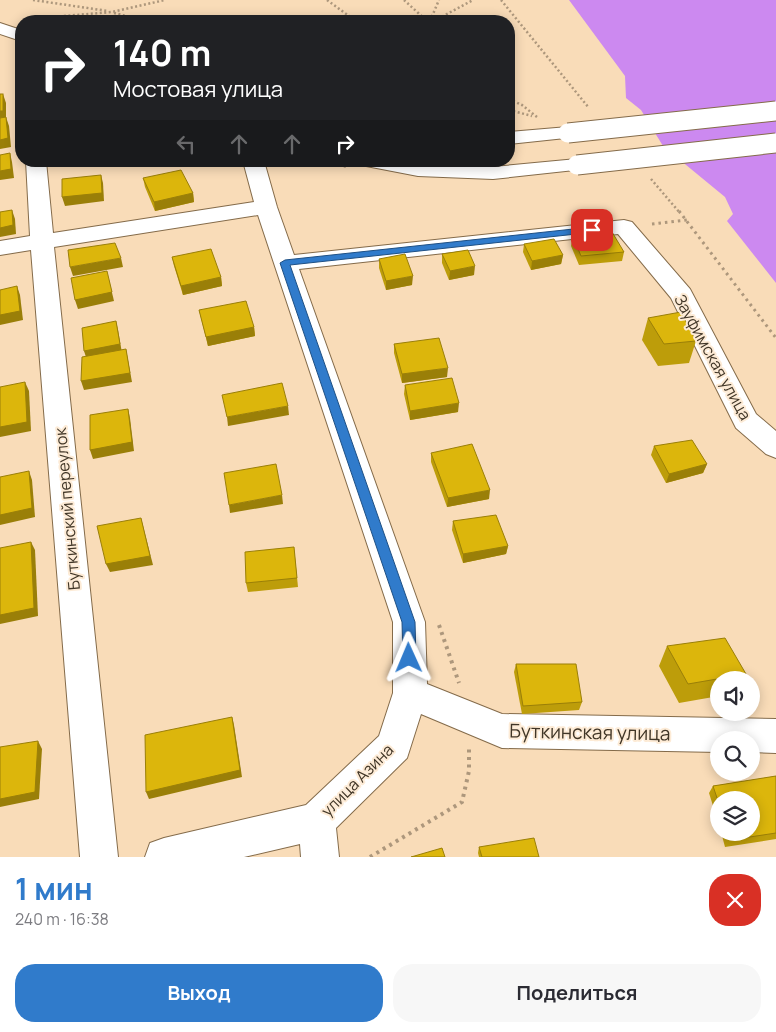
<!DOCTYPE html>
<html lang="ru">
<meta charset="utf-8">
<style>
body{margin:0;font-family:Manrope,sans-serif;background:#f7f7f7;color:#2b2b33;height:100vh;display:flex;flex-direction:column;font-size:19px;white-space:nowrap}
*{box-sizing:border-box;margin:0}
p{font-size:16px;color:#7c7c81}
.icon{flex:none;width:28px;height:28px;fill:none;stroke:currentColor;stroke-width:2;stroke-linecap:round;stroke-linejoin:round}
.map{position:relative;height:857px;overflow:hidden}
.side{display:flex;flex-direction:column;background:#fff;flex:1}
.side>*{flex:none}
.banner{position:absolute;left:15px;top:15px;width:500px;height:152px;border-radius:20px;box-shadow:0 2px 12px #0003;background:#202124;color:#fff;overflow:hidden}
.buttons{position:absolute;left:710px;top:671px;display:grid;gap:10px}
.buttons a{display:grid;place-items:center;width:50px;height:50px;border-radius:50%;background:#fff;box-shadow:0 2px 12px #0003;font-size:25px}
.pin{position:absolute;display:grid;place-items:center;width:42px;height:42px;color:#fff;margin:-21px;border-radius:10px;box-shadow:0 2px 8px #0006}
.me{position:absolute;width:55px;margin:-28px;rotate:359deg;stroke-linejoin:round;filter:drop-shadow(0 0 4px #0008)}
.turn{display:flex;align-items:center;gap:18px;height:105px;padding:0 15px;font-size:22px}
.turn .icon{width:65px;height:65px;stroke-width:2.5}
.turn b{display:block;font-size:35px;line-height:42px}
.lanes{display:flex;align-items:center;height:48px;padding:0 15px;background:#0003;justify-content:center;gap:25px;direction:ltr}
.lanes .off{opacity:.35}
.round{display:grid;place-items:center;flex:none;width:52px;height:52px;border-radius:20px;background:#f7f7f7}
.headline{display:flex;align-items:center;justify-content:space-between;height:85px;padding:0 15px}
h1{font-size:30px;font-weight:700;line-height:38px;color:#307bcb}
.button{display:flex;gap:10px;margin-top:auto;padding:10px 15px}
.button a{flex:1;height:58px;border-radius:20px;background:#307bcb;color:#fff;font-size:20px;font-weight:700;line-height:58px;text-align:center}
.button a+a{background:#f7f7f7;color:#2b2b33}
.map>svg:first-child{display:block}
.water{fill:#cc89f0}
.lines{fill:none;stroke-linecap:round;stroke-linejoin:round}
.minor-casing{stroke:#846b4a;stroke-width:2}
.major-casing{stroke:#846b4a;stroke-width:2}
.path-far2{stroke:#ad977c;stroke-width:2.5;stroke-dasharray:2 2.5;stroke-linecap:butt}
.path-far1{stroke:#ad977c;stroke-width:3;stroke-dasharray:2.5 4;stroke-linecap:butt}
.path{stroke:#ad977c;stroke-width:4;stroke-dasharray:3 4.5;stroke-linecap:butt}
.minor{fill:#fff;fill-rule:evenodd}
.major{fill:#fff;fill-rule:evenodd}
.minor-bridge-casing{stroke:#846b4a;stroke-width:21;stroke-linecap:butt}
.major-bridge-casing{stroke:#846b4a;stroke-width:21;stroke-linecap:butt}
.minor-bridge{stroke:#fff;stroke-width:19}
.major-bridge{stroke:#fff;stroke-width:19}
.wall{fill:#bd9d0a}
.shaded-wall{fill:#9a7f08}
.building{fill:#dcb60c;stroke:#9a7f08}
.route{fill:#307bcb;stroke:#1f5084}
.labels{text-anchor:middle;stroke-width:4;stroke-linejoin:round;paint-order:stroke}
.street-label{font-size:16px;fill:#413627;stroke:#fdebd6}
.near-street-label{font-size:19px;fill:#413627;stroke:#fdebd6}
</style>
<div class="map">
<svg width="776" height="857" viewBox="0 0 776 857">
<rect width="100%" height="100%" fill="#f9dcb8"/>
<path class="water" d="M569 0H776V283L727 221 733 214 725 197 663 146 641 110 626 98 625 76Z"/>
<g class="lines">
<g class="minor-casing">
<g id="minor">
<path d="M568 127 575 129 578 133 575 137 509 144V132Z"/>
<path d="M26 161H46L53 233 254 202 243 161H264L277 207 294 255 624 220 632 222 690 289 756 414 776 431V458L766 454 736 428 671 298 618 234 299 269 425 622 427 684 502 714 776 719V753L751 752V740H719V752L502 748 421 714 407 758 336 828 339 857H301L300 844 244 857H145L150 843 164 838 306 805 379 736 393 693V622L258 215 54 247 118 857H80L31 250 0 255V241L30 236Z"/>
</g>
</g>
<g class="major-casing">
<g id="major">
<path d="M0 23 21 30V41L0 34Z"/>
<path d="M577 159 584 161 587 165 584 169 493 179 418 176 361 165 358 161H404L418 164 493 167Z"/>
</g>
</g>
<g class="path-far2">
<path d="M33 0 108 11"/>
<path d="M327 0 349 16 363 21"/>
<path d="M404 0 427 21"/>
<path d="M501 0 589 108"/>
<path d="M114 13 147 21"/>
<path d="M28 19 112 12 165 0"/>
<path d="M430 21 439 0"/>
<path d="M434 21 473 0"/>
<path d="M509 99 522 105 537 117"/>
<path d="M509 110 532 116"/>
<path d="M322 161 347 167"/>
<path d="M651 179 680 213"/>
</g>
<g class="path-far1">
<path d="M679 211 776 338"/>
<path d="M652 224 687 220"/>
</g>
<g class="path">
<path d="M439 625 459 683"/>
<path d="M370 857 462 802 469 771V748"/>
</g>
<use href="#minor" class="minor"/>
<use href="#major" class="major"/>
<g class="minor-bridge-casing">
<path id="minor-bridge" d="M568 133 776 111"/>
</g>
<g class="major-bridge-casing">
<path id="major-bridge" d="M577 165 776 143"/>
</g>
<use href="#minor-bridge" class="minor-bridge"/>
<use href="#major-bridge" class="major-bridge"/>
</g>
<g class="wall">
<path d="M143 178 193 193 194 202 155 211 145 187Z"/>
<path d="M573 237 624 252 622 261 579 265 571 246Z"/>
<path d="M524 244 563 255 561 264 531 270 523 252Z"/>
<path d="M442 254 474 275 449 280 442 263Z"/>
<path d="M172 257 221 277 222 286 183 295 174 266Z"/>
<path d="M379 259 412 285 386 290 379 268Z"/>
<path d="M199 310 254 327 255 336 208 346Z"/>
<path d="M648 318 696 341 689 363 658 366 642 340Z"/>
<path d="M394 344 447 377 402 383 394 353Z"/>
<path d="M405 385 458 412 410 420 404 394Z"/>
<path d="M654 446 707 464 703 473 666 483 651 455Z"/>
<path d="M431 453 489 499 447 507 431 462Z"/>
<path d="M453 521 508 546 506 554 463 563 452 530Z"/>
<path d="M294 547 298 587 248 592 246 583Z"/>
<path d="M667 646 746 674 743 680H719V696L679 703 659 666Z"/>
<path d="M516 664 582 702 579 710 522 714 514 672Z"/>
<path d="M776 776V839L725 847 721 832H751L719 800V825L709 793 713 786Z"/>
<path d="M479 847 539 857H479L478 853Z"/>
</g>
<g class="shaded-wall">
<path d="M3 94 6 103V120H0V111Z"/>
<path d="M6 117 9 126 11 147 0 149V140Z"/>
<path d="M10 153 12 162 14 178 0 180V171Z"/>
<path d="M101 175 103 183 104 201 65 206 62 197Z"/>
<path d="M193 193 194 202 155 211 154 202Z"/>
<path d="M12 210 15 219 16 234 0 237V228Z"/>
<path d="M563 255 561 264 531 270 532 261Z"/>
<path d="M121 258 123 267 73 276 70 267Z"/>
<path d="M475 266 474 275 449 280 450 271Z"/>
<path d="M413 276 412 285 386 290V281Z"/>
<path d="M221 277 222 286 183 295 181 286Z"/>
<path d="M109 280 114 301 78 309 75 300Z"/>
<path d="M17 286 20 295 23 320 0 325V315Z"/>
<path d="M116 321 118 330 122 353 87 360 84 351Z"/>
<path d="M254 327 255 336 208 346 206 337Z"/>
<path d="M126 349 132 382 84 390 81 381Z"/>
<path d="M448 368 447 377 402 383V374Z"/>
<path d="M25 382 29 391 31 431 0 437V427Z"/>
<path d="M459 403 458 412 410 420V411Z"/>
<path d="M288 406 289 415 228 426 227 417Z"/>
<path d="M128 409 130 418 134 451 93 459 90 450Z"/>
<path d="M707 464 703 473 666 483 669 474Z"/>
<path d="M29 471 32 480 35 517 0 525V515Z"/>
<path d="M490 490 489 499 447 507 448 498Z"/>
<path d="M282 495 283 504 230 513 229 505Z"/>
<path d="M141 518 153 565 110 572 106 564Z"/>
<path d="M31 542 35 550 38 616 0 624V615Z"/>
<path d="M508 546 506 554 463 563V554Z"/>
<path d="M232 717 234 725 242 777 149 799 146 792Z"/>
<path d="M38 741 42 749 39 799 0 807V799Z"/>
</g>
<g class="building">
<rect x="0" y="94" width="3" height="17"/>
<path d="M6 117 8 138 0 140V118Z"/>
<path d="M10 153 11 169 0 171V155Z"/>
<path d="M181 170 193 193 154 202 143 178Z"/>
<path d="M101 175 102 193 62 197V179Z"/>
<path d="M12 210 13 225 0 228V212Z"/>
<path d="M612 232 624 252 581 256 573 237Z"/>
<path d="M554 239 563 255 532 261 524 244Z"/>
<path d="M115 243 121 258 70 267 68 250Z"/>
<path d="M211 249 221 277 181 286 172 257Z"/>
<path d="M468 250 475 266 450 271 442 254Z"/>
<path d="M405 254 413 276 386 281 379 259Z"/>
<path d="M107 271 112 292 75 300 71 278Z"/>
<path d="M17 286 20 311 0 315V290Z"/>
<path d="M246 301 254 327 206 337 199 310Z"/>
<path d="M681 312 696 341 664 344 648 318Z"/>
<path d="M116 321 120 344 84 351 82 328Z"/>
<path d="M439 338 448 368 402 374 394 344Z"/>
<path d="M126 349 130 373 81 381 82 357Z"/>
<path d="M452 378 459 403 410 411 405 385Z"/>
<path d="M25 382 27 422 0 427V387Z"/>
<path d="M282 383 288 406 227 417 222 395Z"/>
<path d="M128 409 132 442 90 450V415Z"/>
<path d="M692 440 707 464 669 474 654 446Z"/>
<path d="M472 444 490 490 448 498 431 453Z"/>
<path d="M276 464 282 495 229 505 224 473Z"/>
<path d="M29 471 32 508 0 515V477Z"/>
<path d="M496 515 508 546 463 554 453 521Z"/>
<path d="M141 518 150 556 106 564 97 526Z"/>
<path d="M31 542 34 608 0 615V548Z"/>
<path d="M294 547 297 578 246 583 245 552Z"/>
<path d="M725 638 746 674 688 684 667 646Z"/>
<path d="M516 664H576L582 702 523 706Z"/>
<path d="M232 717 240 770 146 792 145 735Z"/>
<path d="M38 741 35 792 0 799V747Z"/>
<path d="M776 776V833L730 840 728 832H751V800H719V804L713 786Z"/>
<path d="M534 838 539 857H482L479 847Z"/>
<path d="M442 848 445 857H411Z"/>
</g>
<path class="route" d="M592 227 595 228V232L290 265 415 622 416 658 414 662 409 664 405 662 403 658 402 622 280 263 285 260Z"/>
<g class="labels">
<g class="street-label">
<text transform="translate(713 357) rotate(61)" y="6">Зауфимская улица</text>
<text transform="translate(67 509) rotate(-95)" y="6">Буткинский переулок</text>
<text transform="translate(357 780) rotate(-45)" y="6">улица Азина</text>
</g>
<g class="near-street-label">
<text transform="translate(590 732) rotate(1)" y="7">Буткинская улица</text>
</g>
</g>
</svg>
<div class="buttons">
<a><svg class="icon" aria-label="sound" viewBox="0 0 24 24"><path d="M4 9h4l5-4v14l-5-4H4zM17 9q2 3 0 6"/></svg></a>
<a><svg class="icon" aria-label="search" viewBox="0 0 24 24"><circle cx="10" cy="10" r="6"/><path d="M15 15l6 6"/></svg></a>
<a><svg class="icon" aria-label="layers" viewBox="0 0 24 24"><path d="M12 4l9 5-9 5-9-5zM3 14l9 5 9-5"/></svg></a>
</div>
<div class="pin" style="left:592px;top:230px;background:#d93025"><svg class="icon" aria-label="arrive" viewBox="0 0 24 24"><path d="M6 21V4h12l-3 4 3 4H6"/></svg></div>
<svg class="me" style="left:409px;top:658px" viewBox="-20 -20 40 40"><path d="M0-17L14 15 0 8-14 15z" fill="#307bcb" stroke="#fff" stroke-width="4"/></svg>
<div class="banner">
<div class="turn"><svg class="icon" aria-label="right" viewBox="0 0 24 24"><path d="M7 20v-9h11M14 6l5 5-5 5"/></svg><div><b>140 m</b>Мостовая улица</div></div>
<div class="lanes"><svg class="icon off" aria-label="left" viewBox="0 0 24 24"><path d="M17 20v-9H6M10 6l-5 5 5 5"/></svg><svg class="icon off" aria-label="ahead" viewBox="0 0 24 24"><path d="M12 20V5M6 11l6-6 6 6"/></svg><svg class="icon off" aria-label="ahead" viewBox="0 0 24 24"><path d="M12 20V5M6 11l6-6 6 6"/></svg><svg class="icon" aria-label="right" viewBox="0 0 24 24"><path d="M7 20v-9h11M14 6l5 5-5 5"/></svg></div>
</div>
</div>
<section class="side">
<div class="headline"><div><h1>1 мин</h1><p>240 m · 16:38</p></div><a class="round" style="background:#d93025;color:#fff"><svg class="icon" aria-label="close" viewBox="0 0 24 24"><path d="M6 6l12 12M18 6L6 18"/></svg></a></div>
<div class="button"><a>Выход</a><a>Поделиться</a></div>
</section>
